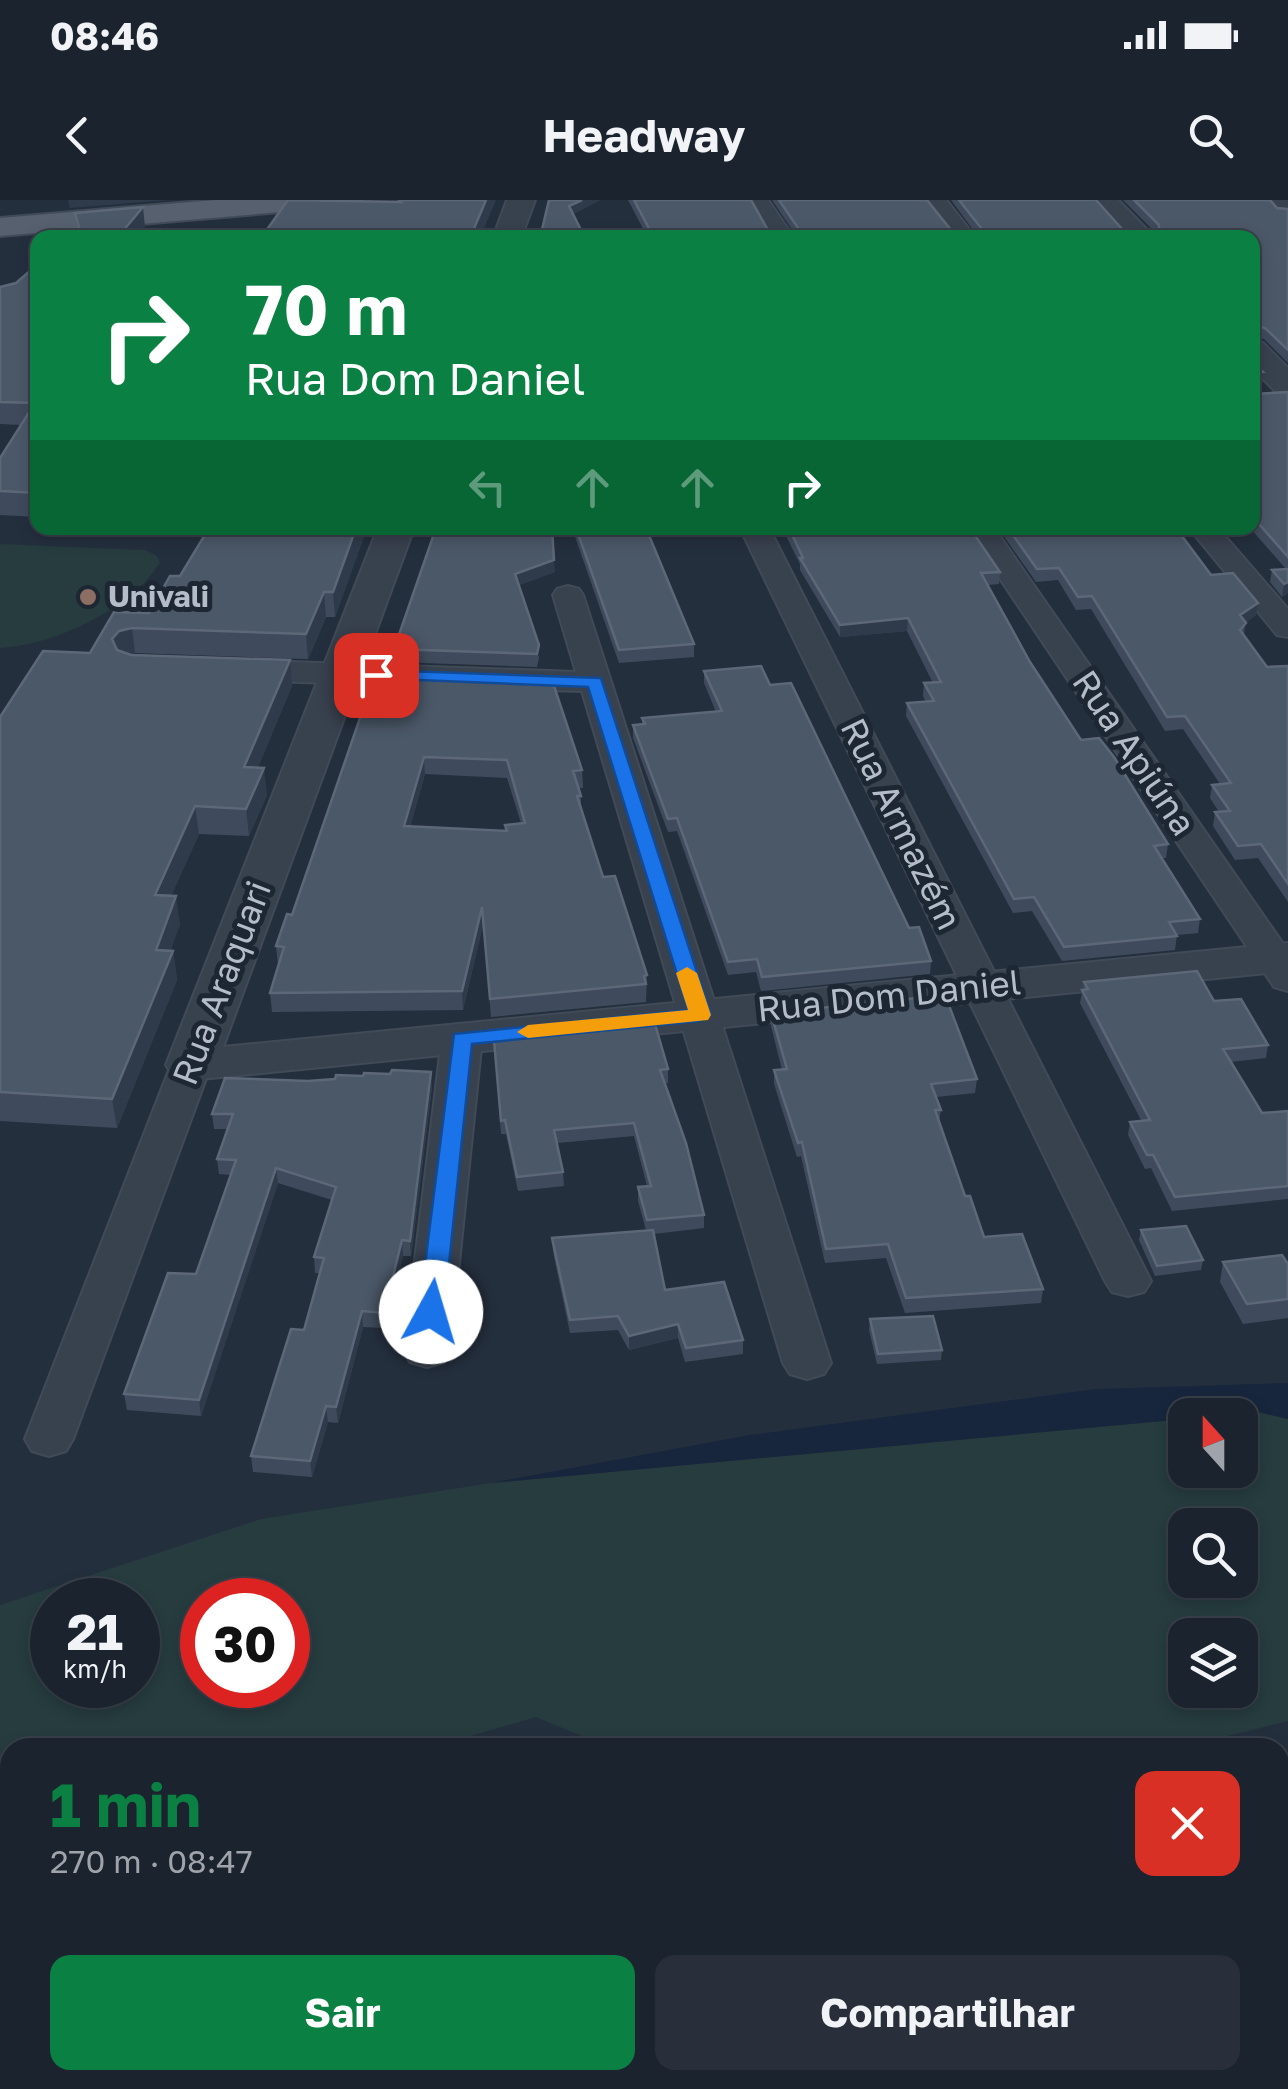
<!DOCTYPE html>
<html lang="pt">
<meta charset="utf-8">
<style>
body{margin:0;font-family:"Golos Text",sans-serif;background:#282f3a;color:#f1f3f6;height:100vh;display:flex;flex-direction:column;font-size:38px;white-space:nowrap}
*{box-sizing:border-box;margin:0}
p{font-size:32px;color:#a0a4aa}
.icon{flex:none;width:55px;height:55px;fill:none;stroke:currentColor;stroke-width:2;stroke-linecap:round;stroke-linejoin:round}
.map{position:relative;flex:1;overflow:hidden}
.side{position:absolute;left:0px;top:1538px;width:1290px;height:352px;display:flex;flex-direction:column;background:#1b232e;border-radius:30px 30px 0 0;box-shadow:0 5px 15px #0003,0 0 0 2px #39404a}
.side>*{flex:none}
.top-card{position:absolute;left:30px;top:30px;width:1230px;height:305px;border-radius:20px;box-shadow:0 5px 15px #0003,0 0 0 2px #39404a;background:#0b8043;color:#fff;overflow:hidden}
.needle{width:65px;rotate:339deg}
.buttons{position:absolute;left:1168px;top:1198px;display:grid;gap:20px}
.buttons a{display:grid;place-items:center;width:90px;height:90px;border-radius:20px;background:#1b232e;box-shadow:0 5px 15px #0003,0 0 0 2px #39404a;font-size:50px}
.speed{position:absolute;left:30px;top:1378px;display:flex;gap:20px;font-size:50px;font-weight:700;text-align:center}
.speed>*{display:grid;place-content:center;width:130px;height:130px;border-radius:50%;background:#1b232e;box-shadow:0 5px 15px #0003,0 0 0 2px #39404a;line-height:1}
.speed small{font-size:25px;font-weight:400}
.speed .limit{border:15px solid #d22;background:#fff;color:#111}
.pin{position:absolute;display:grid;place-items:center;width:85px;height:85px;color:#fff;margin:-42px;border-radius:20px;box-shadow:0 5px 15px #0006}
.me{position:absolute;width:110px;margin:-55px;rotate:6deg;stroke-linejoin:round;filter:drop-shadow(0 0 8px #0008)}
.turn{display:flex;align-items:center;gap:35px;height:210px;padding:0 50px;font-size:45px}
.turn .icon{width:130px;height:130px;stroke-width:2.5}
.turn b{display:block;font-size:70px;line-height:85px}
.lanes{display:flex;align-items:center;height:95px;padding:0 50px;background:#0003;justify-content:center;gap:50px;direction:ltr}
.lanes .off{opacity:.35}
.round{display:grid;place-items:center;flex:none;width:105px;height:105px;border-radius:20px;background:#282f3a}
.overview{display:flex;align-items:center;justify-content:space-between;height:170px;padding:0 50px}
h1{font-size:60px;font-weight:700;line-height:75px;color:#0b8043}
.action{display:flex;gap:20px;margin-top:auto;padding:20px 50px}
.action a{flex:1;height:115px;border-radius:20px;background:#0b8043;color:#fff;font-size:40px;font-weight:700;line-height:115px;text-align:center}
.action a+a{background:#282f3a;color:#f1f3f6}
.status{display:flex;justify-content:space-between;align-items:center;height:70px;padding:0 50px;background:#1b232e;direction:ltr}
.status svg{height:28px;fill:currentColor}
header{display:flex;justify-content:space-between;align-items:center;height:130px;padding:0 50px;background:#1b232e;font-size:45px;font-weight:700}
.map>svg:first-child{display:block}
.green{fill:#263c3f;fill-rule:evenodd}
.water{fill:#17263c}
.lines{fill:none;stroke-linecap:round;stroke-linejoin:round}
.minor-casing{stroke:#414a57;stroke-width:4}
.tertiary-casing{stroke:#414a57;stroke-width:4}
.primary-casing{stroke:#414a57;stroke-width:4}
.minor{fill:#38414e;fill-rule:evenodd}
.tertiary{fill:#38414e;fill-rule:evenodd}
.primary{fill:#56606e;fill-rule:evenodd}
.wall{fill:#3f4b5c;fill-rule:evenodd}
.shaded-wall{fill:#2f3b4b}
.building{fill:#4b5868;stroke:#5c6777;stroke-width:2.5;fill-rule:evenodd}
.route{fill:#1a73e8;stroke:#114b97;stroke-width:2.5}
.slow{fill:#f59e0b}
.education-dot{fill:#8d6e63;stroke:#1d2633;stroke-width:4}
.labels{text-anchor:middle;stroke-width:10;stroke-linejoin:round;paint-order:stroke}
.far-poi-label{font-size:30px;font-weight:bold;fill:#b4bcc9;stroke:#1d2633;text-anchor:start}
.street-label{font-size:35px;fill:#b4bcc9;stroke:#1d2633}
</style>
<div class="status"><b>08:46</b><svg viewBox="0 0 49 12"><path d="M0 12V9h3v3zM5 12V6h3v6zM10 12V3h3v9zM15 12V0h3v12zM26 1h20v11H26zM47 4h2v5h-2z"/></svg></div>
<header><svg class="icon" aria-label="back" viewBox="0 0 24 24"><path d="M15 5l-7 7 7 7"/></svg>Headway<svg class="icon" aria-label="search" viewBox="0 0 24 24"><circle cx="10" cy="10" r="6"/><path d="M15 15l6 6"/></svg></header>
<div class="map">
<svg width="1288" height="1889" viewBox="0 0 1288 1889">
<rect width="100%" height="100%" fill="#242f3e"/>
<g class="green">
<path d="M0 344 145 350 156 355 160 362C132 409 54 445 0 448Z"/>
<path d="M1258 1212 1288 1219V1521L1183 1547 611 1548 536 1517 433 1547 10 1548V1675L0 1678V1405L261 1319 491 1283 1185 1219V1270H1240V1215H1226ZM1185 1325H1240V1380H1185ZM52 1400H138V1485H52ZM202 1400H288V1485H202ZM1185 1435H1240V1490H1185Z"/>
</g>
<path class="water" d="M1288 1183V1219L1258 1212 1185 1215V1219L491 1283 750 1235 1096 1189Z"/>
<g class="lines">
<g class="minor-casing">
<g id="minor">
<path d="M746 0H768L794 38H771Z"/>
<path d="M923 0H946L976 38H953Z"/>
<path d="M740 328H769L1151 1081 1144 1092 1128 1096 1112 1092 1105 1081Z"/>
<path d="M966 328H994L1288 751V791L1274 787Z"/>
<path d="M1189 328H1218L1288 409V437L1277 435Z"/>
<path d="M568 386 579 389 583 395 831 1163 824 1174 807 1179 790 1174 783 1163 582 491 236 480 225 477 220 470 225 463 236 460 576 472 553 395 557 389Z"/>
<path d="M462 826 476 829 482 838 450 1151 444 1162 427 1167 410 1162 404 1151 442 838 448 829Z"/>
<path d="M191 853 205 856 211 865 73 1239 66 1251 49 1256 32 1251 25 1239 171 865 177 856Z"/>
</g>
</g>
<g class="tertiary-casing">
<g id="tertiary">
<path d="M507 0H535L521 38H493Z"/>
<path d="M1089 0H1118L1155 38H1125Z"/>
<path d="M1263 0H1288V17L1278 15Z"/>
<path d="M1252 141 1263 143 1288 168V196L1277 193 1252 168Z"/>
<path d="M378 328H414L223 847 1288 743V771L191 880 173 876 166 865Z"/>
</g>
</g>
<g class="primary-casing">
<path id="primary" d="M215 0H330L326 6 316 9 0 36V18Z"/>
</g>
<use href="#minor" class="minor"/>
<use href="#tertiary" class="tertiary"/>
<use href="#primary" class="primary"/>
</g>
<g class="wall">
<path d="M628 0H751L768 30 793 31 772 0H927L951 30 974 31 951 0H1096L1123 30H1153L1123 0H1270L1277 8 1288 9V163L1264 139 1252 137V38H648Z"/>
<path d="M38 64V317L0 315V258L21 225 0 224V87L16 83Z"/>
<path d="M1288 192V393L1282 397 1270 382 1272 370 1286 369 1250 328H1252V194Z"/>
<path d="M209 328H367L335 417H326L308 459 135 453 130 455 292 486 258 567 267 595 249 636 199 634 171 696 180 724 170 751H173L177 780 117 928 0 921V517L149 413 180 376Z"/>
<path d="M436 328 555 372 519 385 539 458 537 467 394 462V449Z"/>
<path d="M572 328H646L694 444V457L619 463Z"/>
<path d="M782 328H970L1000 372 999 384 988 385 1030 462 1081 540 1168 644 1166 658H1162L1200 719 1198 733 1177 735 1175 750 1062 761 1032 711 1013 713 906 516 907 503 926 502 923 496 924 483H933L907 431 840 437 800 370V364Z"/>
<path d="M998 328H1176L1211 375 1256 415 1245 423 1244 436 1267 467 1288 466V702L1258 658 1235 660 1213 626 1215 612H1219L1210 598 1212 585 1220 584 1183 529 1165 531 1091 409 1076 410 1058 380 1036 382Z"/>
<path d="M704 471 770 485 909 728 931 761 930 774 761 791 756 772 728 775 677 631 668 632 633 538V525H642V518L716 512 704 483Z"/>
<path d="M378 489 582 570 583 588H579L581 596V611L603 677 647 775 646 802 491 817 483 725 463 810 272 812 270 793 278 765 276 746 292 715ZM425 574 507 578 521 623 505 625V631L410 627Z"/>
<path d="M1084 782 1214 801 1268 845 1266 858 1230 862 1262 913 1288 911V999L1172 1011 1151 968 1145 969 1128 935 1130 922 1141 920 1080 803Z"/>
<path d="M771 813 977 879 975 893 936 897 941 910 939 922 965 996 984 1037 1043 1089 1041 1103 905 1113 886 1058 825 1063 801 956 797 957 774 884V870H782L771 826Z"/>
<path d="M494 840 668 869V883H665L704 1015V1028L654 1034 665 1090 743 1140V1154L685 1162 678 1138 629 1150 618 1130 570 1133 553 1052 552 1038 646 1030 638 1001V987L647 986 634 936 557 943 563 972 564 986 518 991 506 934H501Z"/>
<path d="M432 887 411 1056H403L385 1128 363 1127 338 1223 328 1222 312 1277 253 1272 251 1256 304 1130 320 1073H315L314 1057 332 1000 278 983 201 1216 127 1210 124 1194 196 1074 231 975 219 974 217 959 228 929H214L212 914Z"/>
<path d="M1141 1030 1203 1060 1201 1070 1155 1076 1139 1040Z"/>
<path d="M1223 1062 1288 1064V1118L1243 1124 1220 1082Z"/>
<path d="M870 1119 942 1150 941 1160 877 1164 869 1130Z"/>
</g>
<g class="shaded-wall">
<path d="M68 0H168L70 8Z"/>
<path d="M486 0H496L480 38H470Z"/>
<path d="M582 0H601L570 16 569 6Z"/>
<path d="M143 7 145 27 137 38H117Z"/>
<path d="M1263 172 1261 183 1252 184V173Z"/>
<path d="M356 328H367L335 417 333 392Z"/>
<path d="M554 360 555 372 516 386 515 374Z"/>
<path d="M1288 382V393L1282 397 1284 384Z"/>
<path d="M324 392 326 417 308 459 306 434Z"/>
<path d="M1258 403 1256 415 1238 428 1240 415Z"/>
<path d="M908 418 907 431 840 437V425Z"/>
<path d="M132 428 135 453 123 456 116 465 112 439 119 431Z"/>
<path d="M290 460 292 486 247 594 244 567Z"/>
<path d="M424 557 425 574 405 644 404 626Z"/>
<path d="M264 568 267 595 249 636 246 609Z"/>
<path d="M195 606 199 634 159 723 155 695Z"/>
<path d="M176 696 180 724 161 779 156 750Z"/>
<path d="M482 707 483 725 463 810 462 791Z"/>
<path d="M173 751 177 780 117 928 112 899Z"/>
<path d="M431 872 432 887 411 1056 410 1041Z"/>
<path d="M276 968 278 983 201 1216 199 1200Z"/>
<path d="M402 1040 403 1056 385 1128 384 1113Z"/>
<path d="M362 1111 363 1127 338 1223 336 1207Z"/>
<path d="M678 1124V1138L629 1150V1136Z"/>
<path d="M326 1206 328 1222 312 1277 310 1261Z"/>
</g>
<g class="building">
<path d="M288 0 401 2 399 0H486L470 38H261Z"/>
<path d="M549 0H582L569 6 585 38H540Z"/>
<path d="M634 0H751L768 30 794 32 798 28 779 0H927L951 30 977 32 981 28 959 0H1096L1123 30H1159V25L1134 0H1270L1277 8 1288 9V150L1265 128 1254 126 1252 128V38H654Z"/>
<path d="M143 7 117 38H67L79 27 75 13Z"/>
<path d="M38 64V293L0 291V258L35 203 0 202V87L16 83Z"/>
<path d="M1252 161 1263 172 1252 173Z"/>
<path d="M1288 192V357L1252 316V194Z"/>
<path d="M209 328H356L333 392H324L306 434 132 428 119 431 112 439 117 450 131 455 290 460 244 567 264 568 246 609 195 606 155 695 176 696 156 750 173 751 112 899 0 892V517L43 451 90 453 114 412 149 413 170 376H180Z"/>
<path d="M436 328H552L554 360 515 374 539 445 537 454 394 449Z"/>
<path d="M576 328H646L694 444 619 450Z"/>
<path d="M789 328H970L1000 372 981 373 1030 462 1081 540 1099 538 1114 557 1168 644 1154 646 1200 719 1169 722 1177 736 1064 747 1034 697 1014 699 907 503 934 501 924 483 941 482 908 418 840 425 800 358H803Z"/>
<path d="M1008 328H1176L1211 375 1233 373 1258 403 1240 415 1246 423 1240 430 1267 467 1288 466V684L1261 644 1238 646 1215 612 1230 611 1212 585 1231 583 1185 516 1167 517 1092 396 1078 397 1059 368 1037 369Z"/>
<path d="M1288 369V382L1284 384 1272 370Z"/>
<path d="M761 466 770 485 791 483 909 728 919 727 931 761 762 777 757 759 728 762 677 618 668 619 633 525 645 524 642 518 722 511 704 471Z"/>
<path d="M384 472 551 477 582 570 573 571 581 596H577L603 677 615 676 647 775 644 776 646 784 490 799 482 707 462 791 270 793 284 747 276 746 287 714 292 715 370 489H378ZM424 557 507 560 525 623 505 625 507 631 404 626Z"/>
<path d="M1197 771 1214 801 1241 799 1268 845 1223 849 1262 913 1288 911V986L1175 997 1153 955H1147L1130 922 1150 920 1082 790 1088 789 1084 782Z"/>
<path d="M945 795 977 879 931 884 941 910H935L965 996H970L984 1037 1022 1034 1043 1089 906 1098 888 1044 826 1049 802 942 798 943 774 870 787 869 771 813Z"/>
<path d="M655 824 668 869 660 870 686 943 704 1015 647 1020 638 987 651 986 634 923 554 930 563 972 517 977 505 920 501 921 494 840Z"/>
<path d="M392 870 431 872 410 1041 402 1040 384 1113 362 1111 336 1207 326 1206 310 1261 251 1256 291 1129 304 1130 324 1058 314 1057 336 987 276 968 199 1200 124 1194 168 1073 196 1074 236 960 217 959 233 914H212L225 878 308 881 335 879 336 875 363 876 364 873 390 874Z"/>
<path d="M1186 1026 1203 1060 1157 1066 1141 1030Z"/>
<path d="M653 1030 665 1090 724 1082 743 1140 686 1148 678 1124 629 1136 618 1116 570 1120 552 1038Z"/>
<path d="M1282 1055 1288 1064V1099L1247 1104 1223 1062Z"/>
<path d="M933 1116 942 1150 878 1154 870 1119Z"/>
</g>
<path class="route" d="M376 470 601 478 711 815 700 821 472 844 444 1112 431 1120 419 1112 454 834 688 810 588 487 370 478V471Z"/>
<path class="slow" d="M687 767 697 773 711 815 708 820 528 838 517 832 528 825 688 810 676 773Z"/>
<circle class="education-dot" cx="88" cy="397" r="10"/>
<g class="labels">
<g class="far-poi-label">
<text x="108" y="407">Univali</text>
</g>
<g class="street-label">
<text transform="translate(1134 553) rotate(56)" y="12">Rua Apiúna</text>
<text transform="translate(901 624) rotate(64)" y="12">Rua Armazém</text>
<text transform="translate(222 783) rotate(-69)" y="12">Rua Araquari</text>
<text transform="translate(889 796) rotate(-6)" y="12">Rua Dom Daniel</text>
</g>
</g>
</svg>
<div class="buttons">
<a><svg class="needle" viewBox="-14 -14 28 28"><path d="M0-13l5 13h-10z" fill="#e53935"/><path d="M0 13l5-13h-10z" fill="#a0a4aa"/></svg></a>
<a><svg class="icon" aria-label="search" viewBox="0 0 24 24"><circle cx="10" cy="10" r="6"/><path d="M15 15l6 6"/></svg></a>
<a><svg class="icon" aria-label="layers" viewBox="0 0 24 24"><path d="M12 4l9 5-9 5-9-5zM3 14l9 5 9-5"/></svg></a>
</div>
<div class="speed"><div>21<small>km/h</small></div><div class="limit">30</div></div>
<div class="pin" style="left:376px;top:475px;background:#d93025"><svg class="icon" aria-label="arrive" viewBox="0 0 24 24"><path d="M6 21V4h12l-3 4 3 4H6"/></svg></div>
<svg class="me" style="left:431px;top:1112px" viewBox="-20 -20 40 40"><circle r="19" fill="#fff"/><path d="M0-13L10 11 0 6-10 11z" fill="#1a73e8"/></svg>
<div class="top-card">
<div class="turn"><svg class="icon" aria-label="right" viewBox="0 0 24 24"><path d="M7 20v-9h11M14 6l5 5-5 5"/></svg><div><b>70 m</b>Rua Dom Daniel</div></div>
<div class="lanes"><svg class="icon off" aria-label="left" viewBox="0 0 24 24"><path d="M17 20v-9H6M10 6l-5 5 5 5"/></svg><svg class="icon off" aria-label="ahead" viewBox="0 0 24 24"><path d="M12 20V5M6 11l6-6 6 6"/></svg><svg class="icon off" aria-label="ahead" viewBox="0 0 24 24"><path d="M12 20V5M6 11l6-6 6 6"/></svg><svg class="icon" aria-label="right" viewBox="0 0 24 24"><path d="M7 20v-9h11M14 6l5 5-5 5"/></svg></div>
</div>
<section class="side">
<div class="overview"><div><h1>1 min</h1><p>270 m · 08:47</p></div><a class="round" style="background:#d93025;color:#fff"><svg class="icon" aria-label="close" viewBox="0 0 24 24"><path d="M6 6l12 12M18 6L6 18"/></svg></a></div>
<div class="action"><a>Sair</a><a>Compartilhar</a></div>
</section>
</div>
